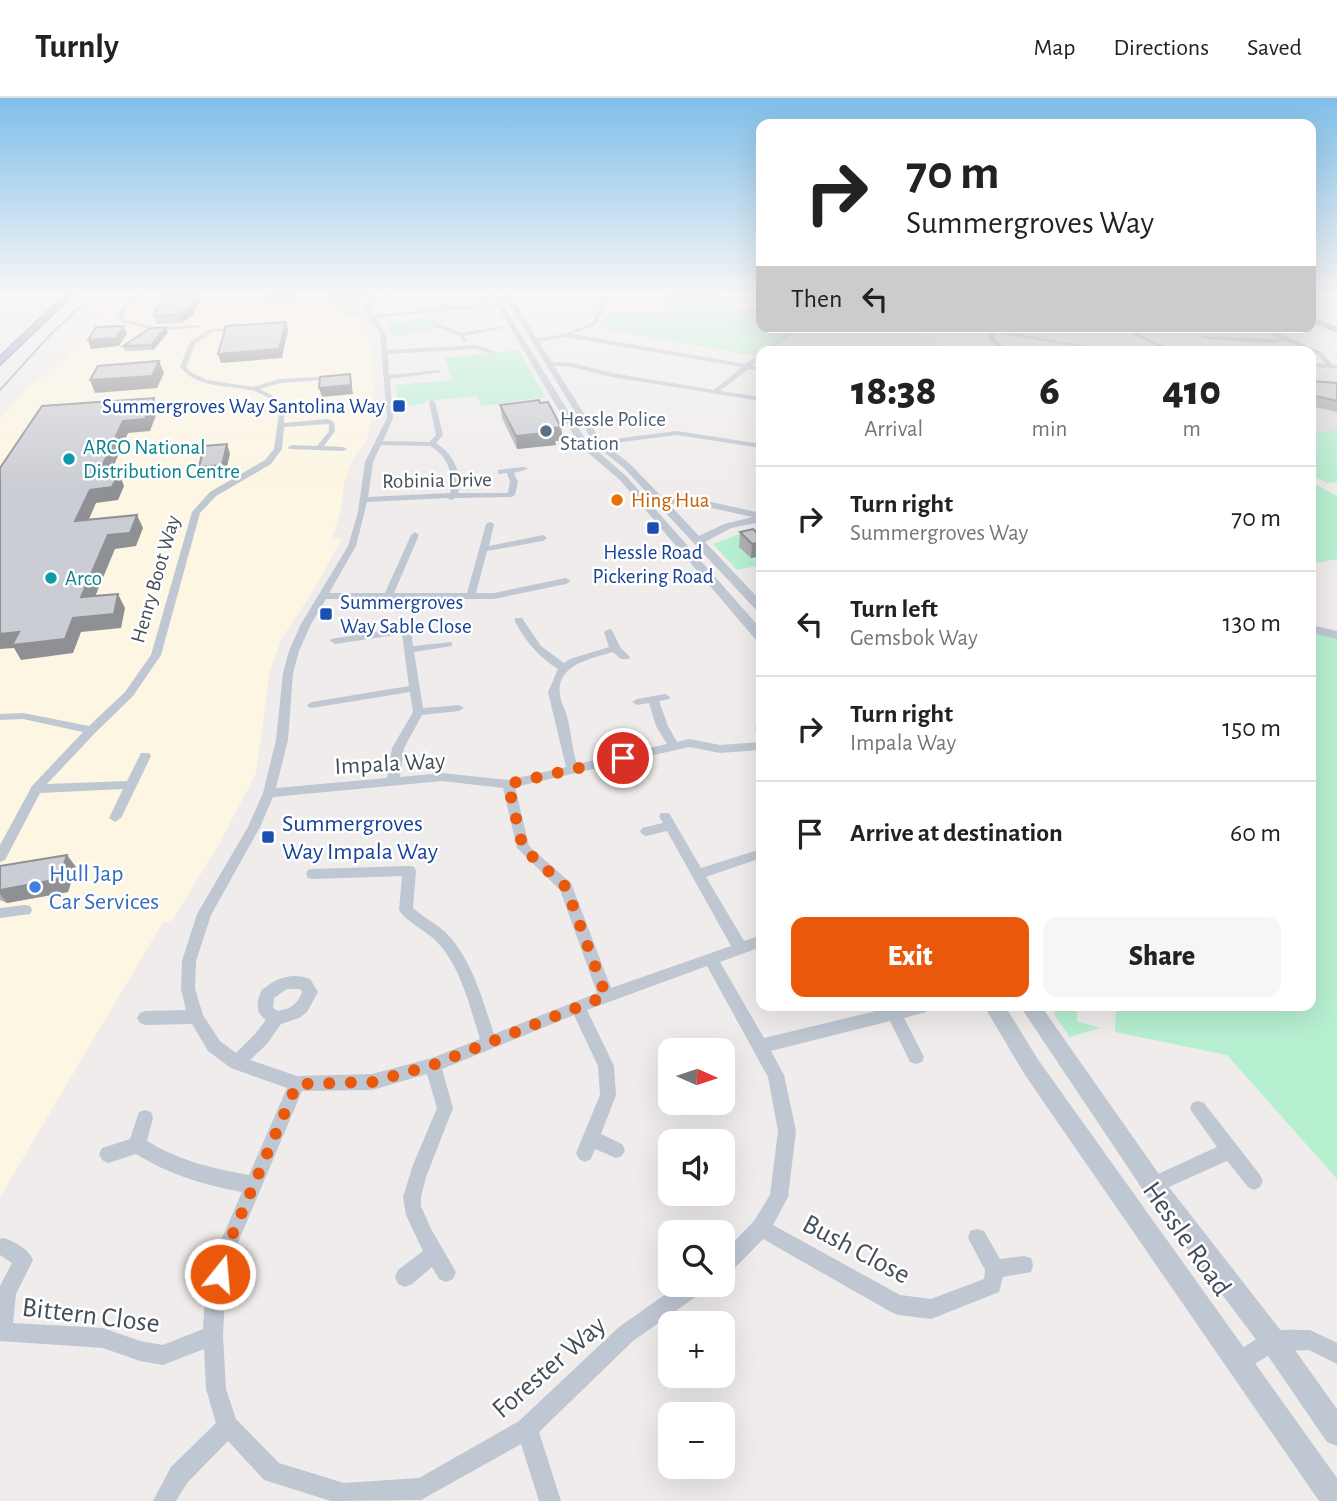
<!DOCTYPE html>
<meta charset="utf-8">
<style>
body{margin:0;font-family:"Alegreya Sans",sans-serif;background:#f6f6f6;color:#222;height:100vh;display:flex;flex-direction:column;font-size:26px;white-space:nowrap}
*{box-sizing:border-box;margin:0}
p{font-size:23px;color:#767676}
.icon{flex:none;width:38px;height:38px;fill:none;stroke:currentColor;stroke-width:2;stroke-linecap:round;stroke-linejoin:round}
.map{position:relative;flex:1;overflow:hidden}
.panel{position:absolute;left:756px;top:248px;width:560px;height:665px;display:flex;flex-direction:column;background:#fff;border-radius:14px;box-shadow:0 7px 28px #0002}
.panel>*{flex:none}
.banner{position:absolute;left:756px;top:21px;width:560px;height:214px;border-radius:14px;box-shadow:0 7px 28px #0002;background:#fff;color:#222;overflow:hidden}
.needle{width:46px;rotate:93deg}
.fabs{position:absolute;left:658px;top:940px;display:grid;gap:14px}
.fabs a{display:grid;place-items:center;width:77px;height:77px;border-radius:14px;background:#fff;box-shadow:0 7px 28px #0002;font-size:35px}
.pin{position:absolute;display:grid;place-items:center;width:60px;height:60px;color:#fff;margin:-30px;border:4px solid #fff;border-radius:50%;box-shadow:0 2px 7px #0007}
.me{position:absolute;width:77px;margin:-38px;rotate:17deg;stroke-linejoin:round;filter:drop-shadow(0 0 5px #0008)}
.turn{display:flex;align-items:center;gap:24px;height:147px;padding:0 35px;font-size:32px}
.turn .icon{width:91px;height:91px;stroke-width:2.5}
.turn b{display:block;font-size:49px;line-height:60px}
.then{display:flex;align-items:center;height:66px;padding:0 35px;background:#0003;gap:14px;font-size:26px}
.eta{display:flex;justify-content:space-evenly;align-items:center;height:119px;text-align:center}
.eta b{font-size:42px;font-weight:800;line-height:49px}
.primary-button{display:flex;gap:14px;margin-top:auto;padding:14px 35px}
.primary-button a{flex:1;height:80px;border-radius:14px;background:#ea580c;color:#fff;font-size:28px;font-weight:800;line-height:80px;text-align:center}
.primary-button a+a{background:#f6f6f6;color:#222}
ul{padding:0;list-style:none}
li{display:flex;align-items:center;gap:21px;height:105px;padding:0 35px;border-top:2px solid #e0e0e0}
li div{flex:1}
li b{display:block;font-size:26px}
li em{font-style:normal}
header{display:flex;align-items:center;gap:42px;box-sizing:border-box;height:98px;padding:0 35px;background:#fff;border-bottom:2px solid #e0e0e0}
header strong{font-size:33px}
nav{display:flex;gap:38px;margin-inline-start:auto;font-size:24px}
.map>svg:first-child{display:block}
.commercial{fill:#fcf6e2}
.education{fill:#e0dddd}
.green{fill:#b7efd1}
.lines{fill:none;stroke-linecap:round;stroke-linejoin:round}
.trunk-casing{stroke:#6d85a8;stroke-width:2}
.minor{fill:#bec7d2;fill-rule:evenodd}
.tertiary{fill:#bec7d2;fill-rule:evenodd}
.primary{fill:#aab9cc;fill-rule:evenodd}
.trunk{fill:#96aac4;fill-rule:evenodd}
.rail{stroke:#aeb0b7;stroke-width:2}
.wall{fill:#afb0b6}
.shaded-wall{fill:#8e9094}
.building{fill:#cbcdd4;stroke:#8e9094;stroke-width:2}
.route{stroke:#ea580c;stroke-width:12;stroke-dasharray:0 21.6}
.transit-dot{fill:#1a4fb4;stroke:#fff;stroke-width:2.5}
.service-dot{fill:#5c6f8a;stroke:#fff;stroke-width:2.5}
.culture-dot{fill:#0f9aa8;stroke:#fff;stroke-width:2.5}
.food-dot{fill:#e8710a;stroke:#fff;stroke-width:2.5}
.shop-dot{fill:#3f7fe0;stroke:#fff;stroke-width:2.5}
.labels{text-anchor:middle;stroke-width:5;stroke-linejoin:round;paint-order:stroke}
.far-transit-label{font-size:21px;fill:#164399;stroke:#fff;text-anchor:end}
.far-service-label{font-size:21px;fill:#4e5e75;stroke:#fff;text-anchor:start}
.far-culture-label{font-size:21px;fill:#0d838f;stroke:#fff;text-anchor:start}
.far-street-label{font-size:21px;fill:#444e59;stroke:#fff}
.far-food-label{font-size:21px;fill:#c56008;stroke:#fff;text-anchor:start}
.street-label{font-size:24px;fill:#444e59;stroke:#fff}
.transit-label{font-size:24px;fill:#164399;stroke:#fff;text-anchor:start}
.shop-label{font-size:24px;fill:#366cbe;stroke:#fff;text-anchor:start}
.near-street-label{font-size:28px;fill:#444e59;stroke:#fff}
</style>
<header>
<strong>Turnly</strong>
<nav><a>Map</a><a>Directions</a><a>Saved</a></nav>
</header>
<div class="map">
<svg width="1337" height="1403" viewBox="0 0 1337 1403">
<rect width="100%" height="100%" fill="#efeceb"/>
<path class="commercial" d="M126 194H319L364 229 370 247 375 311 367 341 353 361 344 385 341 412 332 441H342L313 493 282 540 270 572 256 675 221 743 172 823 163 824 0 1099V321L25 292 65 260Z"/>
<g class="education">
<path d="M800 229 916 230 952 254H769Z"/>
<path d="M1311 270 1337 272V358L1311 354Z"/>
</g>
<g class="green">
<path d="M319 194H386L371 198 359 207 361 219H353Z"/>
<path d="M668 194 735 198 733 209 761 216V229H800L769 254H761V259L597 230 610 213H664Z"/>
<path d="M436 220 440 225 434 227 441 230 393 239 386 225Z"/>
<path d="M519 252 545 299 482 308 476 298 426 303 424 306 398 309 396 287 453 282 444 260Z"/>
<path d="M1337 332V384L1327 385 1311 377V335Z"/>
<path d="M1311 384 1337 398V461L1311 466Z"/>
<path d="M761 428V467L737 472 713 446Z"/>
<path d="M1311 535 1337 540V1081L1227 957 1115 934 1116 908H1311Z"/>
<path d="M1052 908H1077V923L1100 930 1070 939 1056 919Z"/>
</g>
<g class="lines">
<g class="trunk-casing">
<path id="trunk" d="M68 194H76L0 267V258Z"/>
</g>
<g class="minor">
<path d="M144 194H149L133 203 123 217 126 222 157 229 199 227 202 229 157 233 122 224 118 216 129 201Z"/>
<path d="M392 194H398L381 200 369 210 373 217 441 211 436 194H440L446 210 486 207 480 194H484L492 208 375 220 386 236 387 252 476 247 495 254 492 256 476 251 388 256 389 277 439 272 442 274 390 281 393 320 383 343 429 344 436 337 429 304 432 302 435 304 443 337 436 345C453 355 463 376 458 395H508L510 384 507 375 498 376V372L524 369 528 371 514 375 518 384 515 397 511 399 455 400 451 402 447 400 367 404 356 448 329 495H385L411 437 415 434 419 437 394 495H467L486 426 490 424 494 426 489 448 543 437 547 440 543 443 487 453 476 495H494L566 480 571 483 566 486 494 501H326L311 526 299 553 293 575 288 642 276 690 387 680 392 650 413 614 410 594 312 610 308 609 307 607 312 604 409 588 402 536 335 546 330 543 331 541 406 529 411 532 413 548 452 544V548L414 554 423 610 459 607 464 610 459 613 422 617 404 650 400 679 442 675 508 682 566 669 548 594 558 571C538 559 525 542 514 522L516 520H522L541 548 564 565 570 561 609 549 604 534 609 531 612 532 620 549 630 559 629 561H621L613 554C592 560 555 567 560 597 561 605 565 611 567 618 571 634 572 650 577 666L667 646 656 628 649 605 637 607 632 604 637 601 665 596 670 599 669 601 659 603 668 628 677 644 689 641 720 647 761 644V652L720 655 689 649 515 689 529 748 571 785 611 890 731 848 667 733 646 738 642 736 640 733 642 730 663 725 659 718 661 715H669L701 770 761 751V760L706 779 744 843 761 837V849L720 864 764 940 897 908 929 909 926 914 904 920 924 959 922 964 916 966 910 964 890 923 771 953 784 977 796 1033 788 1099 773 1127 900 1197 931 1201 984 1181 985 1172 968 1140 970 1133 977 1131 984 1133 1000 1161 1024 1158 1031 1160 1033 1167 1031 1174 1003 1179 999 1194 931 1221 898 1217 891 1214 763 1141 730 1175 723 1177V1155L754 1123 770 1097 778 1033 768 979 707 868 587 912 614 968 616 997 601 1036 622 1046 625 1052 622 1058 616 1060 595 1051 591 1061 585 1064 579 1061 576 1055 600 997 598 968 574 917 442 971 453 1010 426 1079 421 1099V1108L431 1131 456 1174 453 1181 446 1184 439 1181 432 1169 412 1186 405 1189 398 1186 395 1179 398 1172 423 1153 406 1117 403 1099 413 1067 437 1010 427 976 372 992 302 993 234 1154 225 1198 223 1237 226 1291 236 1321 279 1365 344 1385 419 1380 519 1323 619 1229 680 1186H706L704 1193 633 1243 539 1334 561 1403H539L521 1346 421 1402 331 1403 264 1382 228 1343 187 1385 176 1403H153L171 1369 216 1325 206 1291 204 1251 163 1267 140 1263 103 1250 0 1243V1188L12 1165 0 1157V1141L4 1140C15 1144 29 1151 33 1162L16 1196 13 1225 103 1230 140 1243 163 1247 203 1231 205 1198 216 1154 242 1094C204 1087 168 1076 136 1056L108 1065 102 1062 99 1056 102 1050 130 1041 139 1014 145 1012 151 1014 153 1020 147 1043C178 1062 213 1071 249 1077L287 990 231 970 208 953 192 926 145 927 140 925 137 920 140 915 145 913 186 912 181 891 182 863 197 816 248 729 263 695 276 642 283 575 289 553 301 526 348 448 358 414 365 364 387 320 380 236 363 210 377 198ZM381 347 430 348C447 357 455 377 450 395L368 399 373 364ZM442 683 503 690 517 750 560 792 597 895 494 936C483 903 472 862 448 837 438 826 424 820 413 810L416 773 414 769 409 768 313 771 308 772 306 776 308 780 313 781 402 778 399 812C408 826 426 832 437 844 461 869 470 909 480 941L432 960 372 976 297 978 250 962 267 946 281 926 299 920 307 914 318 894 310 881C292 874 276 880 262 892 256 903 255 915 266 922L255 936 236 955 220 943 203 917 195 891 196 863 211 817 260 729 273 699ZM287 891H300L302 894C298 906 290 911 278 913L273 910 274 900Z"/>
<path d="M607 194H611L608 201 631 203 607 204 596 227 572 236 745 266 761 255V260L752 268 761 269V273L748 271 720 293 761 299V303L612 279 572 269 547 267 549 264 572 265 612 275 714 292 742 269 566 239 534 244 531 242 565 236 592 225Z"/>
<rect x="756" y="194" width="5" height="1"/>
<rect x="1334" y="194" width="3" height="1"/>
<path d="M750 211 761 213V217L748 214Z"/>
<path d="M436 225 462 235 501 228 504 230 464 238 467 243 464 245 459 238 434 228Z"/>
<path d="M245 227 243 230 212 234 195 246 186 269 191 274 207 282 253 289 279 281 337 278 335 281 280 285 260 291 285 305 284 325 328 321 334 324 335 333 324 348 343 349 347 351 343 353 289 351 288 349 292 347 317 348 329 333V326L284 329 282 351 271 366 216 398 200 415 161 557 133 598 95 635 47 686 127 683 141 655H149L151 658 121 720 115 724 109 720 123 691 40 695 5 762 0 764V747L32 688 83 634 23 621 0 622V616L23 615 89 628 125 594 151 557 192 414 210 394 265 362 274 351 280 307C272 302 263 296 254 293 228 286 199 292 180 269L190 244 208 232Z"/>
<path d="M793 229H800L769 254H762Z"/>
<path d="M971 229H984C1039 239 1104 256 1159 249L1121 230 1074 229H1127L1157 245 1184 254 1167 251 1150 254 1100 252 996 235 994 241 1011 254H1004L988 241 991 234Z"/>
<path d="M1256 229H1264L1321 254 1333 267H1337V271L1311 269V265L1326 266 1317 256 1288 244 1258 245 1200 240 1203 238 1281 241Z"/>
<path d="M677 333 761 346V350L677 337 598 347 594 345 598 343Z"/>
<path d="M761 623V635L755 631 757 624Z"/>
<path d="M25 807 30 808 32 812 30 816 0 820V810Z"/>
<path d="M1198 1003 1204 1005 1260 1077 1263 1083 1260 1089 1254 1092 1248 1089 1227 1063 1153 1096 1147 1093 1144 1087 1147 1081 1217 1049 1190 1011 1192 1005Z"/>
<path d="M1310 1232 1337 1245V1266L1309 1252 1276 1253 1239 1275 1232 1272 1229 1265C1233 1254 1263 1235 1275 1233 1286 1231 1299 1232 1310 1232Z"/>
</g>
<g class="tertiary">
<path d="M489 194H495L587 344 626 378 761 531V543L756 542 620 382 580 348Z"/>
<path d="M502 194H508L601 343 630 366 664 401 688 399 761 415V424L731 430 705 444 761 503V514L757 513 624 370 595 347ZM688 405 753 419 724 426 699 438 669 406Z"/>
<path d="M1311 527 1337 533V541L1311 535Z"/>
<path d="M984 908H1005L1039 963 1337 1380V1403H1319L1025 977Z"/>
<path d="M1020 908H1041L1161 1079 1282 1234 1337 1311V1348L1327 1344 1264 1252 1145 1095Z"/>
</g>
<path class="primary" d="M1311 218 1337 229V235L1311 224Z"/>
<use href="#trunk" class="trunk"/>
<path class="rail" d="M0 292 51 236 96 194"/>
</g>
<g class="wall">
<path d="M193 217 181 225 157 226 154 218Z"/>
<path d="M168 235 153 252 125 253 123 248Z"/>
<path d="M1311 283 1337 285V314L1311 308Z"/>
<path d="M500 307 563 342 555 343 556 347 517 351 502 320Z"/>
<path d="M740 434 761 439V458L751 460 739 449Z"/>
<path d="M0 768 76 769 68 794 7 805 0 802Z"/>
</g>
<g class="shaded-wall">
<path d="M197 194H203L193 217 181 225 178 217Z"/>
<path d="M268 194H296L295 202 270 203Z"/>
<path d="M286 224 288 232 282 260 221 265 218 256Z"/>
<path d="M124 228 127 236 119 248 91 251 88 242Z"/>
<path d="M166 229 168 235 153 252 151 247Z"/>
<path d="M159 263 164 275 157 290 95 295 90 282Z"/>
<path d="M350 276 353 296 322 299 319 290Z"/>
<path d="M154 300 158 312 150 333 128 335 104 390 98 377 123 323Z"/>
<path d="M561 329 563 342 555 343 556 347 517 351 516 338Z"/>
<path d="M227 346 230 356 225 377 203 380 199 369Z"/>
<path d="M119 375 124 388 118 402 96 405 82 437 75 423 90 392Z"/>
<path d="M137 417 143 430 136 448 115 451 89 513 81 499 108 437Z"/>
<path d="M761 444V458L751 460 752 446Z"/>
<path d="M118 496 125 510 121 530 81 534 73 555 21 562 14 550 0 551V536L73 520Z"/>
<path d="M67 757 76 769 68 794 7 805 0 796V792Z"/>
</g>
<g class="building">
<path d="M164 194H197L191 209 178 217 154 218Z"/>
<path d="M286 224 279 251 218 256 226 228Z"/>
<path d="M124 228 116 240 88 242 96 229Z"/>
<path d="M166 229 151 247 123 248 149 231Z"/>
<path d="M159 263 152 278 90 282 98 268Z"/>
<path d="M350 276 351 287 319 290 320 279Z"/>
<path d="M1311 283 1337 285V303L1311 297Z"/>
<path d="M154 300 145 321 123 323 98 377 119 375 112 389 90 392 75 423 137 417 130 435 108 437 81 499 118 496 114 516 73 520 65 541 12 547 19 534 0 536V370L42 308Z"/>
<path d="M539 302 540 305 548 304 561 329 553 330 554 334 516 338 500 307Z"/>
<path d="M227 346 222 367 199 369 204 348Z"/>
<path d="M753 431 761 439V444L752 446 740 434Z"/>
<path d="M67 757 59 781 0 792V768Z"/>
</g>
<linearGradient id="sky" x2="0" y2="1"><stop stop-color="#7fbfea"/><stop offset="0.5" stop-color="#f8f6f6"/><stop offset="1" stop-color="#f8f6f6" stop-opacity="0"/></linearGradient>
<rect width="1337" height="390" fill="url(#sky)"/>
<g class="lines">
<path class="route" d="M220 1176 225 1154 297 986 372 984 433 967 606 898 566 789 523 750 508 686 623 660"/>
</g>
<g class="transit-dot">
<rect x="392" y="301" width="14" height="14" rx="3.5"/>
<rect x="646" y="423" width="14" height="14" rx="3.5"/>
<rect x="319" y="509" width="14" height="14" rx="3.5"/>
<rect x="261" y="732" width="14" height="14" rx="3.5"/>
</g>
<circle class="service-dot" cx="546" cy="333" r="7"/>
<g class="culture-dot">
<circle cx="69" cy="361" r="7"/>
<circle cx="51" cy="480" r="7"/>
</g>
<circle class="food-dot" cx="617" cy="402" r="7"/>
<circle class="shop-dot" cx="35" cy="789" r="7"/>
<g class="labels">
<g class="far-transit-label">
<text x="385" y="315">Summergroves Way Santolina Way</text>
<text x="653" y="461" text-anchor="middle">Hessle Road<tspan x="653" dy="24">Pickering Road</tspan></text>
<text x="340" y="511" text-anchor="start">Summergroves<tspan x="340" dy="24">Way Sable Close</tspan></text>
</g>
<g class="far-service-label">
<text x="560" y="328">Hessle Police<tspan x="560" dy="24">Station</tspan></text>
</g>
<g class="far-culture-label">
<text x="83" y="356">ARCO National<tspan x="83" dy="24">Distribution Centre</tspan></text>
<text x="65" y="487">Arco</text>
</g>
<g class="far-street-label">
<text transform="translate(437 382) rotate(-1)" y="7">Robinia Drive</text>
<text transform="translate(155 481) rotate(-74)" y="7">Henry Boot Way</text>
</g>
<g class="far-food-label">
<text x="631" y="409">Hing Hua</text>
</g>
<g class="street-label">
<text transform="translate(390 665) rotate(-3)" y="8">Impala Way</text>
</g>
<g class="transit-label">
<text x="282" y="733">Summergroves<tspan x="282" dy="28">Way Impala Way</tspan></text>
</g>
<g class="shop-label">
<text x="49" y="783">Hull Jap<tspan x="49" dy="28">Car Services</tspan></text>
</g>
<g class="near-street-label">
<text transform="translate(1188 1140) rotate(55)" y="10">Hessle Road</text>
<text transform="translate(857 1150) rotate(28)" y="10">Bush Close</text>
<text transform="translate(91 1216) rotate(7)" y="10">Bittern Close</text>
<text transform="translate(548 1268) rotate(-41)" y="10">Forester Way</text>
</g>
</g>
</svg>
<div class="fabs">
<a><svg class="needle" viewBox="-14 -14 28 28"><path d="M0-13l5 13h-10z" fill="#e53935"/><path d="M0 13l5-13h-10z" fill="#767676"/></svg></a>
<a><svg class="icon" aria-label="sound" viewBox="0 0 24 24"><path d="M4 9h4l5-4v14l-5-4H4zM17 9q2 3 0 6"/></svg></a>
<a><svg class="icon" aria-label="search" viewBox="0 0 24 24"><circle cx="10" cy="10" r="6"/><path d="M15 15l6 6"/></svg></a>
<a>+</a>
<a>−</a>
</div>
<div class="pin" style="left:623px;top:660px;background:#d93025"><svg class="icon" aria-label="arrive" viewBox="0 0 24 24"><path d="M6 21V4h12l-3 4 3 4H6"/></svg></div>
<svg class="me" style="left:220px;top:1176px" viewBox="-20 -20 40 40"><circle r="17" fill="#ea580c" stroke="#fff" stroke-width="3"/><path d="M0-11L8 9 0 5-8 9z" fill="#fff"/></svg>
<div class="banner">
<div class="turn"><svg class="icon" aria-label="right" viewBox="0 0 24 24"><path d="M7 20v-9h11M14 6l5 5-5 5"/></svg><div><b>70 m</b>Summergroves Way</div></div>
<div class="then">Then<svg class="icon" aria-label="left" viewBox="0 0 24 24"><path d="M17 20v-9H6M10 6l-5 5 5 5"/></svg></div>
</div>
<section class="panel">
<div class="eta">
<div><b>18:38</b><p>Arrival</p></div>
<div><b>6</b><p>min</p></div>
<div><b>410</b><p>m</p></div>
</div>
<ul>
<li><svg class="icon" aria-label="right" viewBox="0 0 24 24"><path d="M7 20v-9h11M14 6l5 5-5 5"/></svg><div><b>Turn right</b><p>Summergroves Way</p></div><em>70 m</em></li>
<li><svg class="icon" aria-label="left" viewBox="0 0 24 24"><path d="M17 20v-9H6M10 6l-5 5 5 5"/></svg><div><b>Turn left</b><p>Gemsbok Way</p></div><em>130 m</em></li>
<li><svg class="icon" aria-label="right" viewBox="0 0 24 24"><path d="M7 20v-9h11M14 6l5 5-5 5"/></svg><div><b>Turn right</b><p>Impala Way</p></div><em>150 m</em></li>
<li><svg class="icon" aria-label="arrive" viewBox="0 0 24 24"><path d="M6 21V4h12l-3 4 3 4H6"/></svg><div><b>Arrive at destination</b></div><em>60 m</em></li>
</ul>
<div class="primary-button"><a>Exit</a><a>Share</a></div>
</section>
</div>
